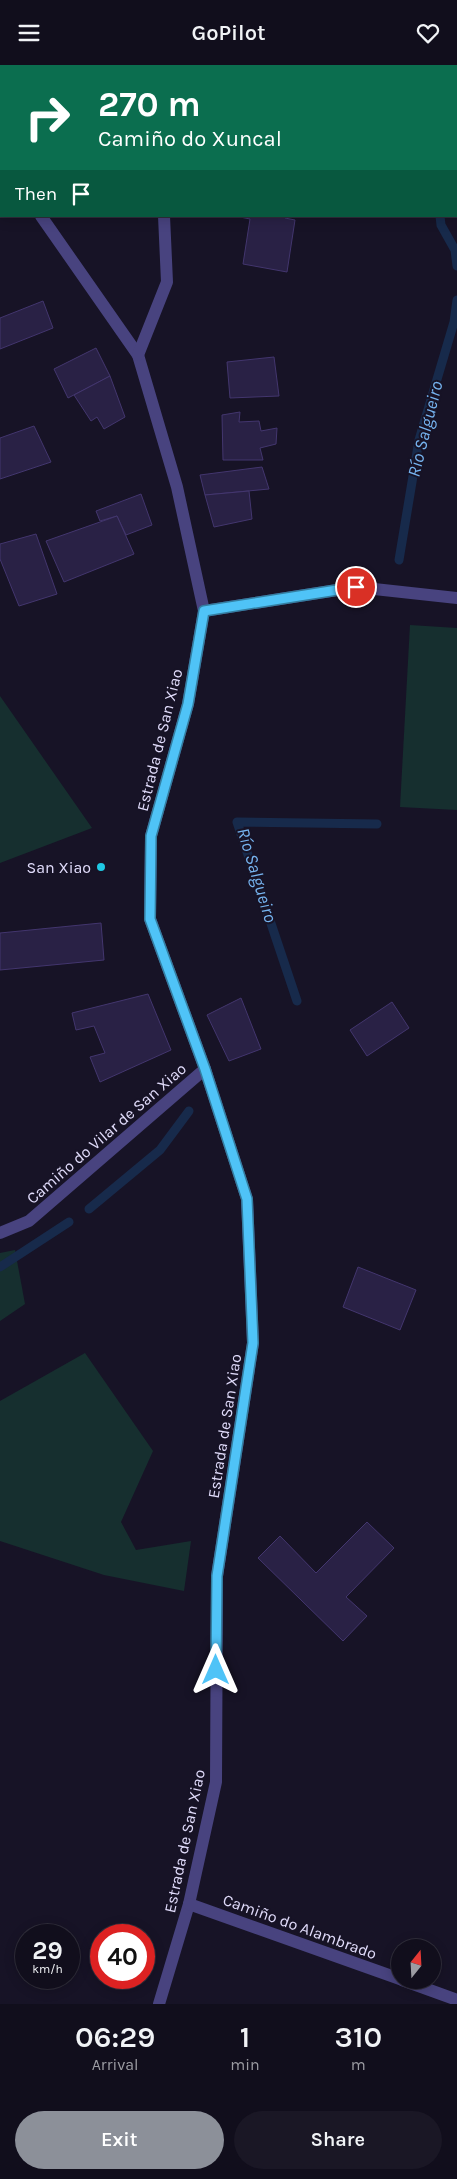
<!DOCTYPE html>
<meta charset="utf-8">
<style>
body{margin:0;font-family:Karla,sans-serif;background:#1a1725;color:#f1f3f6;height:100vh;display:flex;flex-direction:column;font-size:19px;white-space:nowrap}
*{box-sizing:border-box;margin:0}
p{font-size:16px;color:#9c9ca3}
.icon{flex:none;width:28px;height:28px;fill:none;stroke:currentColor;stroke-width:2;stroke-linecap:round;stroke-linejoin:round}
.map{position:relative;height:1939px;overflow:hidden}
.sheet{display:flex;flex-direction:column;background:#110e1c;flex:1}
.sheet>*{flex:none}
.top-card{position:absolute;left:0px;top:0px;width:458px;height:152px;box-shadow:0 2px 12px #0003,0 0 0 1px #302e3b;background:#0b6e4f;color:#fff;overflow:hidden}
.needle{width:32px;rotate:18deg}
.tools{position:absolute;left:391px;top:1874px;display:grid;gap:10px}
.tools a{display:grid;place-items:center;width:50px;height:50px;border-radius:50%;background:#110e1c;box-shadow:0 2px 12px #0003,0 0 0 1px #302e3b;font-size:25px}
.speed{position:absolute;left:15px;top:1859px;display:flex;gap:10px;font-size:25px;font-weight:700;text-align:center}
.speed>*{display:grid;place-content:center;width:65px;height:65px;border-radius:50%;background:#110e1c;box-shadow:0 2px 12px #0003,0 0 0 1px #302e3b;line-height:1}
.speed small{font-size:12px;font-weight:400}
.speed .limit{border:8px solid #d22;background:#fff;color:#111}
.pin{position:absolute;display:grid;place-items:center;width:42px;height:42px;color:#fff;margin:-21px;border:2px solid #fff;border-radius:50%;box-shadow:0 1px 5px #0007}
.me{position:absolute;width:55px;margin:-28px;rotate:0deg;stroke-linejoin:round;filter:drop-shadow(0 0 4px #0008)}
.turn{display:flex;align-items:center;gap:18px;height:105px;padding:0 15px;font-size:22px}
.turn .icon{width:65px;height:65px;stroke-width:2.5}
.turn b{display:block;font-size:35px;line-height:42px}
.then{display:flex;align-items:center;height:48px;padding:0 15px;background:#0003;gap:10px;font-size:19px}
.eta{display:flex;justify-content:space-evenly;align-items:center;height:85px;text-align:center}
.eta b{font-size:30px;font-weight:600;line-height:35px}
.primary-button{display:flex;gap:10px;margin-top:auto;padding:10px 15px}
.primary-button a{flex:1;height:58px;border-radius:30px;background:#8c9099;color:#fff;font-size:20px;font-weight:600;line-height:58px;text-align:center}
.primary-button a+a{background:#1a1725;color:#f1f3f6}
header{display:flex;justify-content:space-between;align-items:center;height:65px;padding:0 15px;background:#110e1c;font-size:22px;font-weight:600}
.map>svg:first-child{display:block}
.green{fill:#162f2f}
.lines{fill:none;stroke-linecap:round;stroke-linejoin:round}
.stream{stroke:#172a4b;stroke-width:9}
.building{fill:#292145;stroke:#43366e}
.minor{stroke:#48437f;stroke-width:12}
.route-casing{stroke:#337fa1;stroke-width:12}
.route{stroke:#4fc3f7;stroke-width:9}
.poi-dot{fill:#1fc9e4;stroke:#171326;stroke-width:2}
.labels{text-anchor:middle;stroke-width:4;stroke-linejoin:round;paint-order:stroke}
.street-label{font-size:16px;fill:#e1dcfb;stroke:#171326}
.poi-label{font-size:16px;fill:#e1dcfb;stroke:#171326;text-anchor:end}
.water-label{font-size:18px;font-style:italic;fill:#76b3ef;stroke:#171326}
</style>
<header><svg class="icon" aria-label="menu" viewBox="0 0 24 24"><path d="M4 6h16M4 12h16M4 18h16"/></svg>GoPilot<svg class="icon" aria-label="heart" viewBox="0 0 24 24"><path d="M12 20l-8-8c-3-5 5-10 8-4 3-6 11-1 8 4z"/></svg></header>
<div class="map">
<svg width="457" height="1939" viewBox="0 0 457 1939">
<rect width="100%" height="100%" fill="#171326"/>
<g class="green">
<path d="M410 560 457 563V745L400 742Z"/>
<path d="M0 631 92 763 0 798Z"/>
<path d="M15 1185 25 1239 0 1256V1188Z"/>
<path d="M85 1288 153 1386 121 1457 136 1485 191 1476 184 1526 104 1510 0 1476V1336Z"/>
</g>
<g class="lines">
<g class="stream">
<path d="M456 91 457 90"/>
<path d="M440 151 441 160 455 185 457 201"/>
<path d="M399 495 419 375 454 257 457 235"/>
<path d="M297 936 237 757 377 759"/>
<path d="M89 1144 160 1085 189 1046"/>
<path d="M0 1202 69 1157"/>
</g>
</g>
<g class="building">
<path d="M235 151H285V153L295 155 287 207 243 199 250 154Z"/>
<path d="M43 236 53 263 0 284V253Z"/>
<path d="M96 283 110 311 68 333 54 304Z"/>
<path d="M274 292 279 331 230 333 227 297Z"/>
<path d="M110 311 125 352 104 364 97 352 91 356 74 330Z"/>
<path d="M240 347 239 357 259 356 261 366 277 363 276 379 260 383 263 395H223L222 350Z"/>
<path d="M34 361 51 397 0 414V373Z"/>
<path d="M262 402 269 424 205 430 200 410Z"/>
<path d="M249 426 252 454 214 462 205 430Z"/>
<path d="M141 429 152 460 126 470 117 451 100 456 96 446Z"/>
<path d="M117 451 134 489 64 517 46 476Z"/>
<path d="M36 469 57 529 19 541 0 494V479Z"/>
<path d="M101 858 104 895 0 905V868Z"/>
<path d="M148 929 171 985 100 1017 90 992 105 988 94 961 76 965 72 948Z"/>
<path d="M241 933 261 984 229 996 207 950Z"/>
<path d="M392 937 409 963 367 991 350 965Z"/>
<path d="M358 1202 416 1225 400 1265 343 1242Z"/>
<path d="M367 1457 394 1483 346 1532 367 1551 343 1576 258 1493 280 1471 316 1508Z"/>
</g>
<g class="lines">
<g class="minor">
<path d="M156 0V1"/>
<path d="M0 77 1 80"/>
<path d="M41 151 138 290 177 422 204 546 188 639 151 771 150 854 205 1004 247 1134 253 1278 217 1511 216 1717 189 1839 159 1939"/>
<path d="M138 290 167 217 164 151"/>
<path d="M204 546 356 522 457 533"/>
<path d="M0 1168 29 1156 205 1004"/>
<path d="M189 1839 400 1914"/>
<path d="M402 1915 457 1935"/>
</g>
</g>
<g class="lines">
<g class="route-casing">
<path id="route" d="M216 1605 217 1511 253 1278 247 1134 205 1004 150 854 151 771 188 639 204 546 356 522"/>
</g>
<use href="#route" class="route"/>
</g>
<circle class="poi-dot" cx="101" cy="802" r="5"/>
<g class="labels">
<g class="street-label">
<text transform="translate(159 675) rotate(-76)" y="6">Estrada de San Xiao</text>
<text transform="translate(106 1068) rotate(-41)" y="6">Camiño do Vilar de San Xiao</text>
<text transform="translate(224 1361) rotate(-81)" y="6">Estrada de San Xiao</text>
<text transform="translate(184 1776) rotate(-78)" y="6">Estrada de San Xiao</text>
<text transform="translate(300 1861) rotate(20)" y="6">Camiño do Alambrado</text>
</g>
<g class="poi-label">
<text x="91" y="808">San Xiao</text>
</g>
<g class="water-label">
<text transform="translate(425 364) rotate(-76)" y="6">Río Salgueiro</text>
<text transform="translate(257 810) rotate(73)" y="6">Río Salgueiro</text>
</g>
</g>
</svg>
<div class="tools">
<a><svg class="needle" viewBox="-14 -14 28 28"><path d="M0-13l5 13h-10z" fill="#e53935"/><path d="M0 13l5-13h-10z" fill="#9c9ca3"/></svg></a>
</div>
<div class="speed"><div>29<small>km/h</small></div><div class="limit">40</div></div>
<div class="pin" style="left:356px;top:522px;background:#d93025"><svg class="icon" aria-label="arrive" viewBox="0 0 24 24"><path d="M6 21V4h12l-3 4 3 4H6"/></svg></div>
<svg class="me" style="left:216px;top:1605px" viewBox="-20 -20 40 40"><path d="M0-17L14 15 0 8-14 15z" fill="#4fc3f7" stroke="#fff" stroke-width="4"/></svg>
<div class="top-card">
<div class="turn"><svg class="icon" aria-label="right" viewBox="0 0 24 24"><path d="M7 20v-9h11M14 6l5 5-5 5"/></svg><div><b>270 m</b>Camiño do Xuncal</div></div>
<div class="then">Then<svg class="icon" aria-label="arrive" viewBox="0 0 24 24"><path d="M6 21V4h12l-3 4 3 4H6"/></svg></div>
</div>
</div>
<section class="sheet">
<div class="eta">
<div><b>06:29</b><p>Arrival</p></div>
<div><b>1</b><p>min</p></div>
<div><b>310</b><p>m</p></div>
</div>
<div class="primary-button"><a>Exit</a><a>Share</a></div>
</section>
